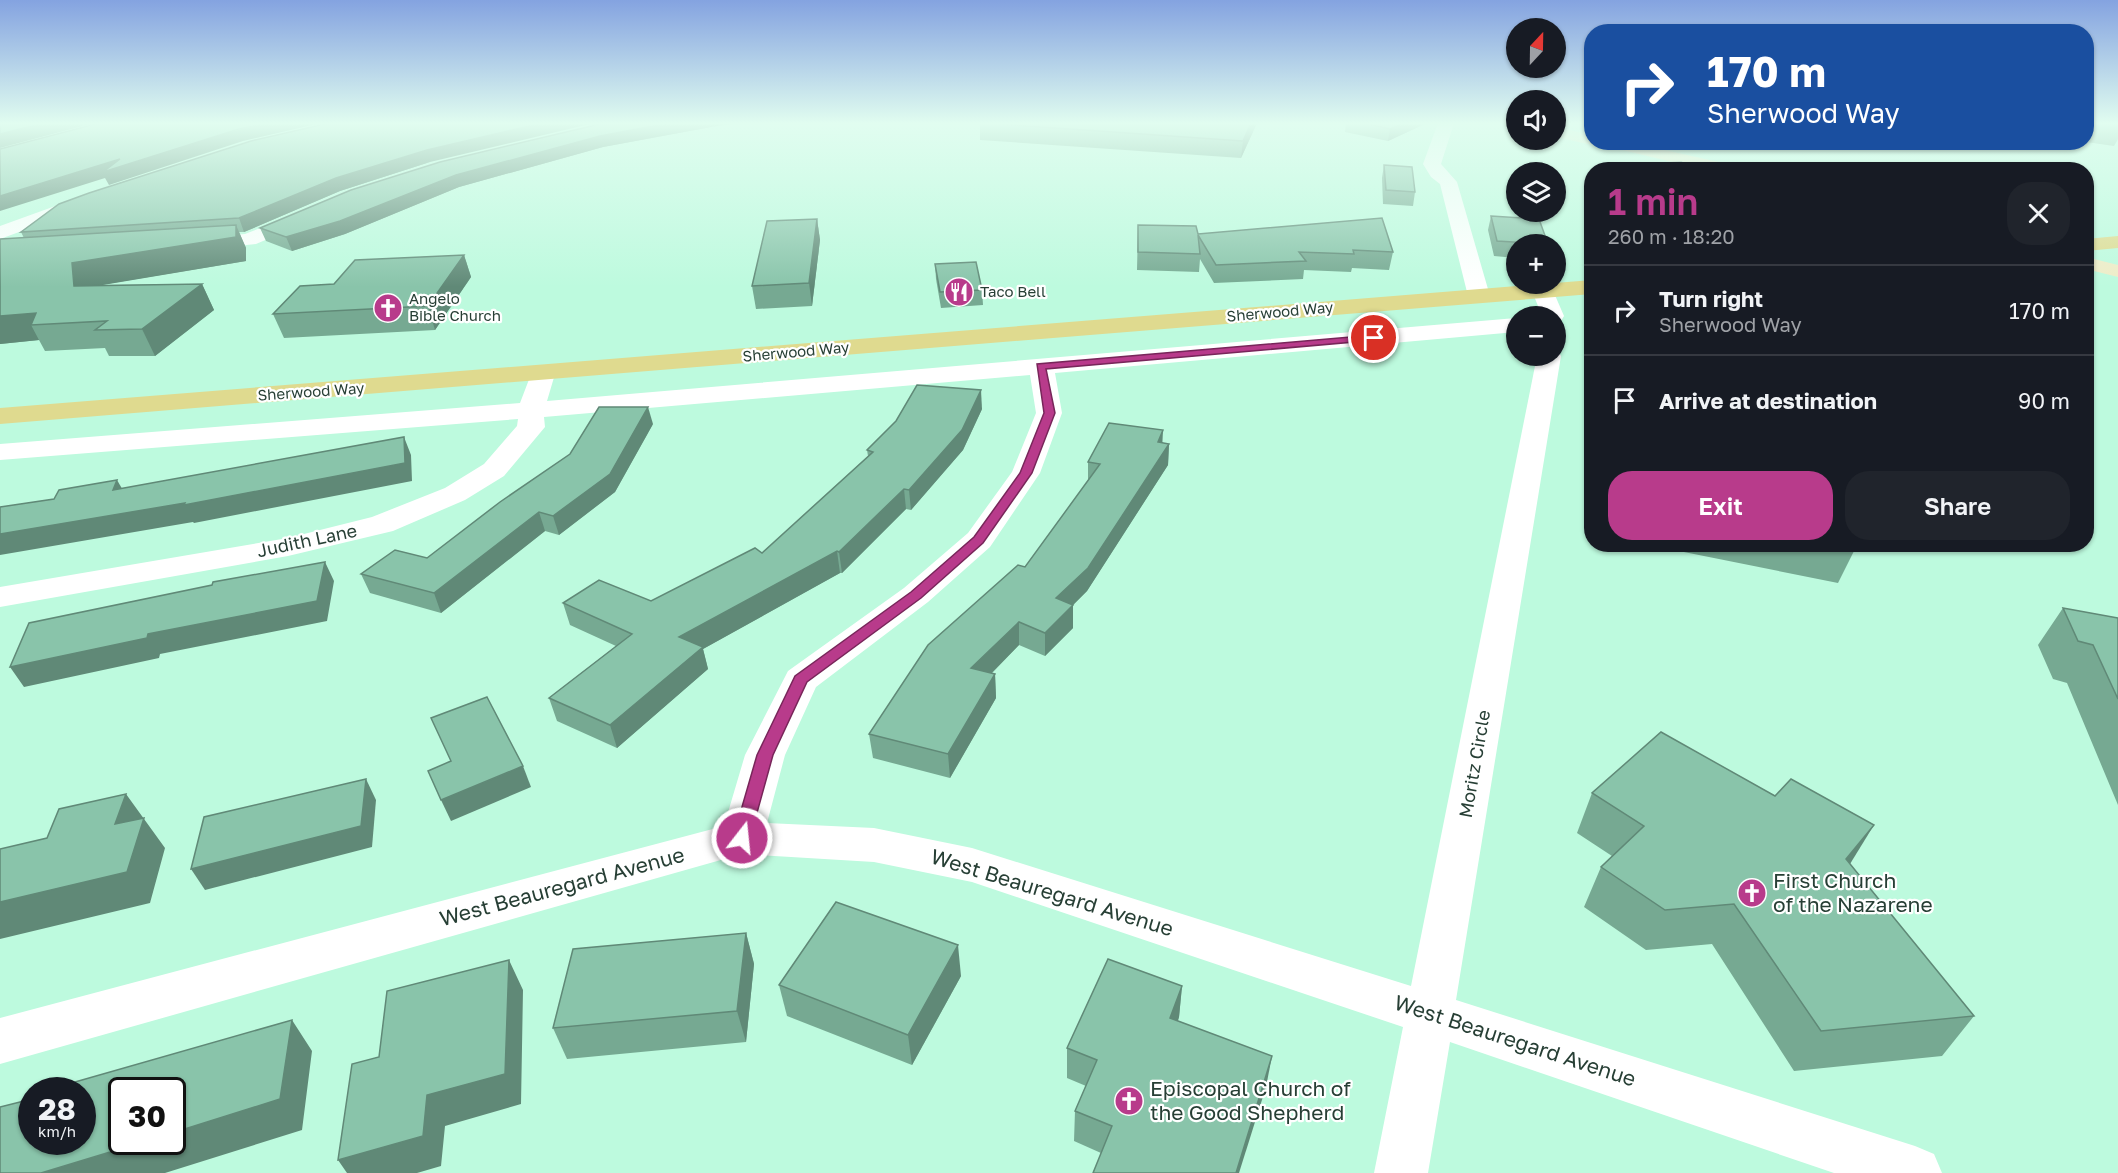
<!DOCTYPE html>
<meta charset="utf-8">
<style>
body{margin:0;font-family:"Golos Text",sans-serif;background:#20242c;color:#f1f3f6;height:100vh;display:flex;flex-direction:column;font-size:22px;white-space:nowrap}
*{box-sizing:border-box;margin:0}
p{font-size:20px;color:#9ea1a6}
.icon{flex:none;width:33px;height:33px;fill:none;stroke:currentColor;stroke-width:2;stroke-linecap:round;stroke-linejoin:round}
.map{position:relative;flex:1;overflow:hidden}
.sheet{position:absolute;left:1584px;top:162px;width:510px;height:390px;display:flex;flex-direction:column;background:#171b24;border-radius:24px;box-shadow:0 2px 4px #0004}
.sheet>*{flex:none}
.banner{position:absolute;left:1584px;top:24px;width:510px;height:126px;border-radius:24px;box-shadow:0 2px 4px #0004;background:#1a4fa0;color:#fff;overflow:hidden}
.needle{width:39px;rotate:22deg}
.controls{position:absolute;left:1506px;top:18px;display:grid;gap:12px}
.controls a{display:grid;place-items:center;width:60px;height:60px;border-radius:50%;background:#171b24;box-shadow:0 2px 4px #0004;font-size:30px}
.speed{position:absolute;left:18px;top:1077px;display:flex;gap:12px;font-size:30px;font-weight:700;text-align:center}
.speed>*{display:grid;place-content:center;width:78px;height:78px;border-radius:50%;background:#171b24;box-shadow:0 2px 4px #0004;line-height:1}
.speed small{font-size:15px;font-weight:400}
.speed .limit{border:3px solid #111;border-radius:9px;background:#fff;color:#111}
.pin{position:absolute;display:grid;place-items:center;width:51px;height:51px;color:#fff;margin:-26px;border:3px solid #fff;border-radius:50%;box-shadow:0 2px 6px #0007}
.me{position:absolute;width:66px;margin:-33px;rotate:16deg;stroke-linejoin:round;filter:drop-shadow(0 0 4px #0008)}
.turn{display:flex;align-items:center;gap:21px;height:126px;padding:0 24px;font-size:27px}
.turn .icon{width:78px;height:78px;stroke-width:2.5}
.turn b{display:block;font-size:42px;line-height:51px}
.round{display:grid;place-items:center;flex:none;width:63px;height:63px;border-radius:24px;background:#20242c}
.head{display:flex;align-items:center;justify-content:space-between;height:102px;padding:0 24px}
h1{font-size:36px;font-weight:600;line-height:45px;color:#b83b8b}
.action{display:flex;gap:12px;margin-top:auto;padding:12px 24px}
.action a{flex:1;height:69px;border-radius:24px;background:#b83b8b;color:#fff;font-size:24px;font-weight:600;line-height:69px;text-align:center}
.action a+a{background:#20242c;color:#f1f3f6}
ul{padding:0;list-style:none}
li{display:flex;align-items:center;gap:18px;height:90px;padding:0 24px;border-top:2px solid #363941}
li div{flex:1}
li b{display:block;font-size:22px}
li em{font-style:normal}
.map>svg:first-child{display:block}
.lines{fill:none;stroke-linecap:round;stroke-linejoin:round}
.minor{fill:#fff;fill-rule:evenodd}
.secondary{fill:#efecc7;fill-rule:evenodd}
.primary{fill:#dfda8f;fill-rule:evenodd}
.wall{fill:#76a992}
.shaded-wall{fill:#608977}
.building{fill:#89c4aa;stroke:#608977;stroke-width:1.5}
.route{fill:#b83b8b;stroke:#78265a;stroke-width:1.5}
.labels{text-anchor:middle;stroke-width:4.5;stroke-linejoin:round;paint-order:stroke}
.far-poi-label{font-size:15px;fill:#273f35;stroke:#fff;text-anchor:start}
.far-street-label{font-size:15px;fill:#273f35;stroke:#fff}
.street-label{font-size:18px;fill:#273f35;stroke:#fff}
.near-poi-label{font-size:21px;fill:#273f35;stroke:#fff;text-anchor:start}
.near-street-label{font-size:21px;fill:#273f35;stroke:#fff}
</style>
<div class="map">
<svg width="2118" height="1173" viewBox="0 0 2118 1173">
<rect width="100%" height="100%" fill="#bdfade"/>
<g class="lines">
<g class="minor">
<path d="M1438 123H1454L1441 164 1457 182 1490 296 1487 301 1479 303 1471 301 1468 296 1440 184 1431 177 1423 164Z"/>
<path d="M83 196 90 198 92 202 90 206 0 239V226Z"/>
<path d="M303 211 310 213 313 217 310 221 256 244 198 250 191 248 188 244 191 240 198 238 245 234Z"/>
<path d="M1543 284 1551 286 1564 316 1561 321 1556 322V316H1542L1532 291 1535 286Z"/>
<path d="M1516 318V332L1055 373 1062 413 1040 473 990 547 928 602 816 687 785 755 767 823 874 828 972 848 1411 986 1537 356H1556V350L1558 351 1561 356 1456 1000 1915 1146 1934 1154 1942 1173H1834L1450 1042 1428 1173H1374L1403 1027 972 882 874 862 742 854 0 1064V1018L724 826 745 755 788 671 904 588 968 533 1012 472 1036 413 1030 375 544 417 545 427 504 476 465 500 393 531 288 556 0 607V587L288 538 372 517 445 488 484 464 517 426 518 419 0 460V444L520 403 533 369 542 366 551 369 555 374 547 401Z"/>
</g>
<g class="secondary">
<path d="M1504 123H1516V129L1506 126Z"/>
<path d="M1556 127 1592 135V142H1629L1732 165 1740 170H1706L1597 144 1592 145 1556 137Z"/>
<path d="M2086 257 2118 265V277L2086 269Z"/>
</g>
<g class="primary">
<path d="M2118 236V248L2086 251V239Z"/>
<path d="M1592 280V294L0 424V408Z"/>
</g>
</g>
<g class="wall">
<path d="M604 123 711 127 603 147 459 187 345 234 292 251 266 241 260 228Z"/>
<path d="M980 123H1257L1241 158 980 140Z"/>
<path d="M1346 123H1427L1388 141 1345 132Z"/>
<path d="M2086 123H2118V139L2114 146 2086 142Z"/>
<path d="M430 162 340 191 244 232H239L246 248V261L100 285 202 284 214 310 155 356H109L105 348 45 351 39 340 0 344V239L24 238 21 232Z"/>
<path d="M1384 165 1415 192 1413 206 1383 204 1382 178Z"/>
<path d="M1491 216 1548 244H1516V258L1494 256 1488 230Z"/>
<path d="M817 219 820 240 812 306 756 309 752 286Z"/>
<path d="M1138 225 1198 234 1393 252 1389 270 1352 268 1351 272 1304 270 1303 279 1214 283 1200 259 1199 272 1137 270Z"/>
<path d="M464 255 471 277 435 330 284 338 273 314 334 284Z"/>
<path d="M935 264 982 290 983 305 941 308 936 279Z"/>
<path d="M982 409 963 450 911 510 906 509 842 573H840L703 649 708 669 617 748 557 721 549 698 616 646 570 625 563 603 651 601 762 553 868 456 867 450Z"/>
<path d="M653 424 615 492 559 535 545 531 441 613 370 593 361 574 427 558Z"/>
<path d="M1163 443 1169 444 1168 465 1087 591 1073 605V628L1045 656 1019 645 992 673 995 674 996 698 950 778 873 758 869 734 1025 567 1088 481V462Z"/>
<path d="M1644 544H1855L1856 547 1838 583Z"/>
<path d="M2063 608 2118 618V805L2067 683 2053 679 2038 645Z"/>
<path d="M1592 793 1850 864 1974 1016 1942 1056 1794 1071 1712 944 1646 950 1584 907 1601 867 1612 856 1577 833Z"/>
<path d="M746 933 754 964 746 1042 567 1059 553 1028Z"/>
<path d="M961 976 912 1065 787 1016 779 985Z"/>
<path d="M1182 986 1179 1017 1178 1021 1266 1087 1101 1153 1074 1141 1075 1111 1086 1086 1067 1078V1048Z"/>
</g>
<g class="shaded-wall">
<path d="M44 123H94L0 148V134Z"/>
<path d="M266 123H321L243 141 109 185 105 178 0 211V196L120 159Z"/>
<path d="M542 123H594L430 162 340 191 244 232 239 218 336 178 427 150Z"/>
<path d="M669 123H739L711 127 603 147 459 187 345 234 292 251 286 237 456 175 600 136Z"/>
<path d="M1251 123H1257L1241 158 1243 141Z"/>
<path d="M1403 123H1427L1388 141 1390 129Z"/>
<path d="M817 219 820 240 812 306 809 283Z"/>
<path d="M236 225 246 248V261L85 288 74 286 72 263Z"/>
<path d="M464 255 471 277 435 330 428 306Z"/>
<path d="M202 284 214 310 155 356 142 329Z"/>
<path d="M36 313 31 325 39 340 0 344V316Z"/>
<path d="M981 390 982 409 963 450 911 510 909 490Z"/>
<path d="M648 407 653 424 615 492 559 535 553 516Z"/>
<path d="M1163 430 1162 451 1169 444 1168 465 1087 591 1056 622V598L1158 442Z"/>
<path d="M404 437 411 455 412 481 194 523 193 522 0 555V534Z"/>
<path d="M117 480 128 499 113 490Z"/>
<path d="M904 489 906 509 842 573 839 552Z"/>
<path d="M539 512 545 531 441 613 434 593Z"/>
<path d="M837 551 840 573 703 649 708 669 617 748 610 725 679 637Z"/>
<path d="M325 562 334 581 327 621 160 654 159 658 24 687 10 667 148 634Z"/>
<path d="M1073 605V628L1045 656V633Z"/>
<path d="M1019 622V645L973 692 971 668Z"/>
<path d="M995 674 996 698 950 778 948 754Z"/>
<path d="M523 766 531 787 451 821 441 800Z"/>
<path d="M366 779 376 800 372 847 205 890 191 869Z"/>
<path d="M126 794 165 848 150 903 0 939V902L115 824Z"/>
<path d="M1874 825 1850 864 1846 859Z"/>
<path d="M746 933 754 964 746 1042 737 1011Z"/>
<path d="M958 945 961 976 912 1065 908 1035Z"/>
<path d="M509 960 523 990 521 1104 445 1126 441 1166 417 1173H347L338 1160 427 1095Z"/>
<path d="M1182 986 1179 1017 1167 1048 1170 1018Z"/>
<path d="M292 1020 312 1051 302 1130 165 1173H41L143 1142H172V1133Z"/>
<path d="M1272 1056 1266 1087 1239 1173H1236Z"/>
</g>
<g class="building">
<path d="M0 123H44L0 134Z"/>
<path d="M99 123H266L239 129 103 172 120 159 0 196V149Z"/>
<path d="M329 123H542L427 150 336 178 239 218 21 232 59 204 89 193 251 141Z"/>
<path d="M604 123H669L600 136 456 175 340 221 286 237 260 228 351 190 440 162Z"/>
<path d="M985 123H1251L1243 141Z"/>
<path d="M1364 123H1403L1390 129Z"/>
<path d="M1681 162 1696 170H1605L1602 167Z"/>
<path d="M1384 165 1412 167 1415 192 1386 190Z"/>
<path d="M1491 216 1539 219 1548 244 1497 241Z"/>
<path d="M1382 218 1393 252 1353 250 1354 254 1299 252 1306 261 1216 265 1198 235 1200 254 1138 252V225L1196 226 1198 234Z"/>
<path d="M817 219 809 283 752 286 767 221Z"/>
<path d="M236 225V237L72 263 74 286 202 284 142 329 95 330 107 321 31 325 36 313 0 316V239Z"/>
<path d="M464 255 428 306 273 314 300 286 334 284 355 260Z"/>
<path d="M976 262 982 290 940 292 935 264Z"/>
<path d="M917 385 981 390 962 430 909 490 904 489 839 552 837 551 679 637 703 647 610 725 549 698 632 634 563 603 599 580 651 601 755 548 762 553 873 452 867 450 896 421Z"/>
<path d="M599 407H648L610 474 553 516 539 512 434 593 361 574 395 550 427 558 500 502 570 454Z"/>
<path d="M1109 423 1163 430 1158 442 1169 444 1088 568 1056 598 1073 605 1045 633 1019 622 971 668 995 674 948 754 869 734 928 645 1018 565 1025 567 1100 464 1088 462Z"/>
<path d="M404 437 405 463 184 505 185 503 0 534V507L54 499 59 490 117 480 113 490Z"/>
<path d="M1844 544H1855L1856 547Z"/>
<path d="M325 562 317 601 148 634 147 638 10 667 29 623 212 585 213 582Z"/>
<path d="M2063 608 2118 618V699L2093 645 2078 641Z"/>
<path d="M487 697 523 766 441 800 428 771 451 761 431 718Z"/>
<path d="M1661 732 1775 796 1791 779 1874 825 1846 859 1974 1016 1821 1031 1734 904 1665 910 1601 867 1644 826 1592 793Z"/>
<path d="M366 779 361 826 191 869 204 817Z"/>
<path d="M126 794 115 824 144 818 127 872 0 902V849L47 838 59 809Z"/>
<path d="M836 902 958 945 908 1035 779 985Z"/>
<path d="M746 933 737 1011 553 1028 573 949Z"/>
<path d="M1108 959 1182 986 1170 1018 1272 1056 1236 1173H1093L1112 1126 1075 1111 1097 1060 1067 1048Z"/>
<path d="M509 960 505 1074 427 1095 423 1136 338 1160 352 1064 379 1057 387 991Z"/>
<path d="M292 1020 280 1099 172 1133V1090H122V1142H143L41 1173H0V1107L32 1099V1142H82V1090H47Z"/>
</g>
<linearGradient id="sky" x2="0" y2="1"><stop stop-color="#84a3e0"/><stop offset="0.43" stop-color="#e1fdf0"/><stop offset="1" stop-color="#e1fdf0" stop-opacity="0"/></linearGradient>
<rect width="2118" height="287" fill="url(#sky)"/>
<path class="route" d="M1374 335H1377V340L1046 369 1055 413 1032 473 983 543 921 598 807 682 773 755 750 838 748 843 742 845 735 843 733 838 757 755 795 676 911 592 974 537 1020 473 1044 413 1037 364Z"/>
<defs>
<g id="restaurant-disc" transform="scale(1.5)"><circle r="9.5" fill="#b83b8b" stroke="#fff"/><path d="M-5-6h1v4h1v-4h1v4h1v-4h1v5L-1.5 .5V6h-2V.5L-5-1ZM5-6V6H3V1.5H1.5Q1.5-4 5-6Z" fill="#fff"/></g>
<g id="church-disc" transform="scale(1.5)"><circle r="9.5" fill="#b83b8b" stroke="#fff"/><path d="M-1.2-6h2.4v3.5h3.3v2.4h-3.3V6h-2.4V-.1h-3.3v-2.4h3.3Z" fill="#fff"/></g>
</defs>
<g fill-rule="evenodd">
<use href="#restaurant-disc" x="959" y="292"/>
<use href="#church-disc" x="388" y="308"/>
<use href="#church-disc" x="1752" y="893"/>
<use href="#church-disc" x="1129" y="1101"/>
</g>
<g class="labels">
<g class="far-poi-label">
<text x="980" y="297">Taco Bell</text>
<text x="409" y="304">Angelo<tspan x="409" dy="17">Bible Church</tspan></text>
</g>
<g class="far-street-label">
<text transform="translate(1280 312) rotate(-5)" y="5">Sherwood Way</text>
<text transform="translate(796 352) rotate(-5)" y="5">Sherwood Way</text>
<text transform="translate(311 392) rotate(-4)" y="5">Sherwood Way</text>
</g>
<g class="street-label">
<text transform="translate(307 541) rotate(-12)" y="6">Judith Lane</text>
<text transform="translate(1475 764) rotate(-80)" y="6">Moritz Circle</text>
</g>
<g class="near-poi-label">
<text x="1773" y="888">First Church<tspan x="1773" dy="24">of the Nazarene</tspan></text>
<text x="1150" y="1096">Episcopal Church of<tspan x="1150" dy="24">the Good Shepherd</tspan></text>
</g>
<g class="near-street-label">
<text transform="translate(562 887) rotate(-15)" y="7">West Beauregard Avenue</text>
<text transform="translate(1052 893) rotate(17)" y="7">West Beauregard Avenue</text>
<text transform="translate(1515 1041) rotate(18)" y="7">West Beauregard Avenue</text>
</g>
</g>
</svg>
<div class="controls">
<a><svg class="needle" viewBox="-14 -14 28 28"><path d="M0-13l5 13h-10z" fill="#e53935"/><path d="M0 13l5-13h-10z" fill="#9ea1a6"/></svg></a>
<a><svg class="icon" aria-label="sound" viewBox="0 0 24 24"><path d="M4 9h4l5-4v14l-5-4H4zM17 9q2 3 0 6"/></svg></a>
<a><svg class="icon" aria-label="layers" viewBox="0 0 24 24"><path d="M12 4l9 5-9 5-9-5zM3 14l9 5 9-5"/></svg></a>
<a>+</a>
<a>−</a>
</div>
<div class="speed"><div>28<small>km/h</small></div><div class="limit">30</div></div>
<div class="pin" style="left:1374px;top:338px;background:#d93025"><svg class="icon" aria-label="arrive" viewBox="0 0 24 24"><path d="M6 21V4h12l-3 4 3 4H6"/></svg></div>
<svg class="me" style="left:742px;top:838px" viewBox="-20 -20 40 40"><circle r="17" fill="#b83b8b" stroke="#fff" stroke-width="3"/><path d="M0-11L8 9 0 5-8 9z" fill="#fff"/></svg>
<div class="banner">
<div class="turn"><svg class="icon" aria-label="right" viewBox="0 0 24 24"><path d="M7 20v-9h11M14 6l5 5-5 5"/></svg><div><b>170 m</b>Sherwood Way</div></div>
</div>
<section class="sheet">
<div class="head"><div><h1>1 min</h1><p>260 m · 18:20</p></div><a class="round"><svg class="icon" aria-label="close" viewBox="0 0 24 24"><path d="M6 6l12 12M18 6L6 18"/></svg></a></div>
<ul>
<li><svg class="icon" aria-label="right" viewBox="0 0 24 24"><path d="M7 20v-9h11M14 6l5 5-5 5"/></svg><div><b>Turn right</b><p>Sherwood Way</p></div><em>170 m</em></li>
<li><svg class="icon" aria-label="arrive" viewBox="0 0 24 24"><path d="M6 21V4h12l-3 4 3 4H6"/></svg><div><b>Arrive at destination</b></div><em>90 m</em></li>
</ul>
<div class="action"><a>Exit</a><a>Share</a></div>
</section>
</div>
